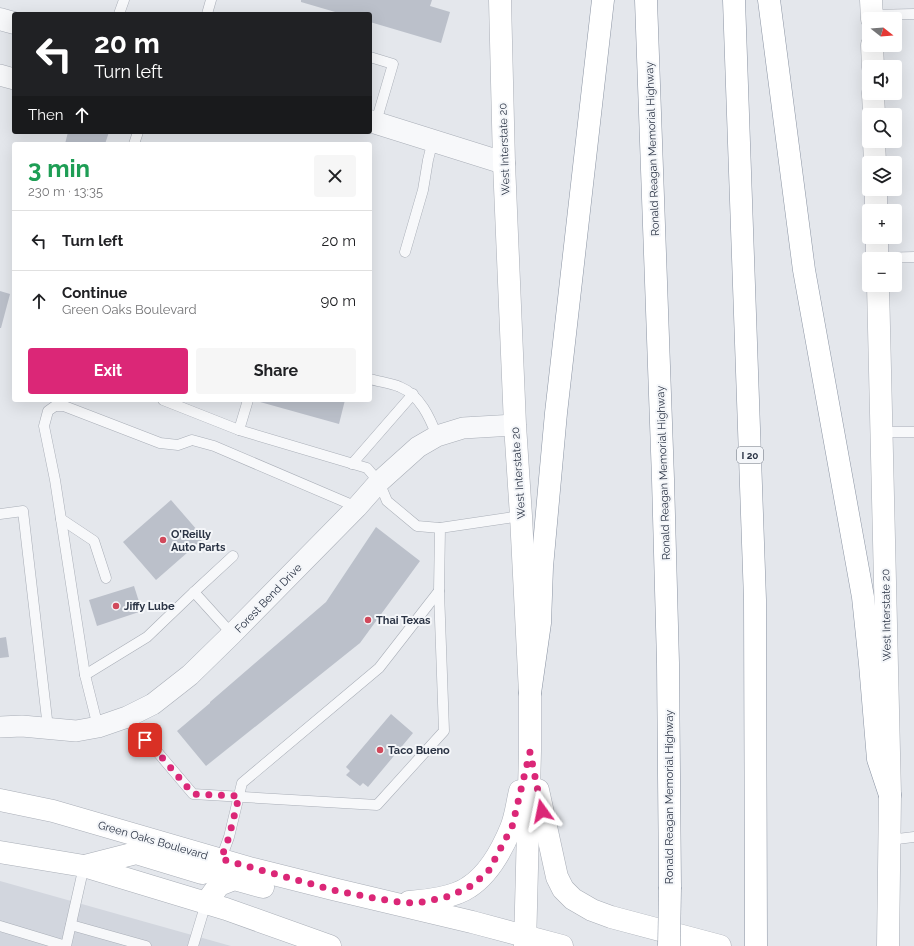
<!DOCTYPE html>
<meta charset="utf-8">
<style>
body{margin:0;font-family:Raleway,sans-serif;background:#f6f6f6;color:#202124;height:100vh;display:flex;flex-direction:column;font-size:15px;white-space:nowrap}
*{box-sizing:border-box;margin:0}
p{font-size:13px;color:#757577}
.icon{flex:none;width:22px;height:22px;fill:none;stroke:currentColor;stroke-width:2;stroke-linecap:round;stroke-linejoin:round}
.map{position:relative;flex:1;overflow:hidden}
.panel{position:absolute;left:12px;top:142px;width:360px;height:260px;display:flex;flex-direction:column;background:#fff;border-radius:4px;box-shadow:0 4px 16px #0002}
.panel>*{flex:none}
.hud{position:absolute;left:12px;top:12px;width:360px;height:122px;border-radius:4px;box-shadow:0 4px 16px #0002;background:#202124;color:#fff;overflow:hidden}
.needle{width:26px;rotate:107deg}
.buttons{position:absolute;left:862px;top:12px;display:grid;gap:8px}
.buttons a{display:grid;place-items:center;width:40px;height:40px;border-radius:4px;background:#fff;box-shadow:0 4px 16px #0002;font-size:20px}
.pin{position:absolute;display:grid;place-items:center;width:34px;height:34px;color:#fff;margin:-17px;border-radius:8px;box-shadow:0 2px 6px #0006}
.me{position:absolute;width:44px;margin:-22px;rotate:348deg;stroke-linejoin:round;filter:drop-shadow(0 0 3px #0008)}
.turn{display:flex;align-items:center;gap:14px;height:84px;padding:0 16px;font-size:18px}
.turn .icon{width:52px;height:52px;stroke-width:2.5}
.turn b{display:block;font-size:28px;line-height:34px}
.then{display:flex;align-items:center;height:38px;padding:0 16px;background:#0003;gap:8px;font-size:15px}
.round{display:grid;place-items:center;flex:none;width:42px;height:42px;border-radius:4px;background:#f6f6f6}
.summary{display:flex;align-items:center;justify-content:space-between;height:68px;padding:0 16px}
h1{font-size:24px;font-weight:700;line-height:30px;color:#1e9e55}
.action{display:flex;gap:8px;margin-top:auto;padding:8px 16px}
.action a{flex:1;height:46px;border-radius:4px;background:#db2777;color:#fff;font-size:16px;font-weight:700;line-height:46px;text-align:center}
.action a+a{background:#f6f6f6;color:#202124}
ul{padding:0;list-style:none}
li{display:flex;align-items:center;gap:12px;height:60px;padding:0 16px;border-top:1px solid #e0e0e0}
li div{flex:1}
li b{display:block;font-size:15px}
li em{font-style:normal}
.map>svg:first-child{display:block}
.built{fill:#d2d6de}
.building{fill:#bbc0ca}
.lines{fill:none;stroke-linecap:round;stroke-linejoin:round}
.service-casing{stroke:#a9aeb7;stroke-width:11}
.minor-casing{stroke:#a9aeb7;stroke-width:22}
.tertiary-casing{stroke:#a9aeb7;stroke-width:23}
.secondary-casing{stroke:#a9aeb7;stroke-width:23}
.motorway-casing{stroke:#8b94a3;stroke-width:23}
.service{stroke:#f7f8fa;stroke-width:10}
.minor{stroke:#f7f8fa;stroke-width:21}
.tertiary{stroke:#f7f8fa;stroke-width:22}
.secondary{stroke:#fff;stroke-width:22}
.motorway{stroke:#fff;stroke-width:22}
.motorway-bridge-casing{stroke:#8b94a3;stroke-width:23;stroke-linecap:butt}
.motorway-bridge{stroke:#fff;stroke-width:22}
.route{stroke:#db2777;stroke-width:7;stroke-dasharray:0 12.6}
.poi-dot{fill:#d1495b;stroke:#f4f6f9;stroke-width:1.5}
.labels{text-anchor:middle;stroke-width:4;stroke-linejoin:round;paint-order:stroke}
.shield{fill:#f4f6f9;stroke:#676e7b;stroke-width:1}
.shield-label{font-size:10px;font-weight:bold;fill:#2b3445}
.street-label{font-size:11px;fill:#2b3445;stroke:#f4f6f9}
.poi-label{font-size:11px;font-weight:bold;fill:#2b3445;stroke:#f4f6f9;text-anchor:start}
</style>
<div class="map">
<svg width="914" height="946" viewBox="0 0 914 946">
<rect width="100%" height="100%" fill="#e4e7ec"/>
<path class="built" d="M0 881 231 946H0Z"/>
<g class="building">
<path d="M301 0H432L430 6 450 12 441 43 370 22V14H342L301 2Z"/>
<path d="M68 132H109L105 144H65Z"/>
<path d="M0 291 10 294 1 328H0Z"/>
<path d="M260 400H345L339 424 260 402Z"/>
<path d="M171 500 204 538 156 580 123 542Z"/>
<path d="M376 527 420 561 360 643 206 766 177 731 210 703V702L326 602Z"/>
<path d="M134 586 142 611 97 626 89 600Z"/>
<path d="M6 637 9 657 0 658V638Z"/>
<path d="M391 714 413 733 368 787 363 783 360 786 346 775 350 771 346 767Z"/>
</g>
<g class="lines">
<g class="service-casing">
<g id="service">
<path d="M119 14 124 0"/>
<path d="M207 14 211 0"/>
<path d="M871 15 914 14"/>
<path d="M370 57 393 64 376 122"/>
<path d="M134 144 138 132"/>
<path d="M405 252 423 190 428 160 433 140"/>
<path d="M877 258 914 257"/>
<path d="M370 379C380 382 391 383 400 387 420 395 430 418 437 436"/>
<path d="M163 400 239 430"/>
<path d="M248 400 239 430 367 468 379 482 387 501 417 526 440 528"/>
<path d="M881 432H914"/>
<path d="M352 464 413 394"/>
<path d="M0 514 23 511 48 728"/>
<path d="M61 519 94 541 106 578"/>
<path d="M194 592 232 634"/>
<path d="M85 675 147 637 194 592 233 556"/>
<path d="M127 717 136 732 154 748 193 794 377 805 444 731 439 591 440 528 521 516"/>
<path d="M98 727 85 675 55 480 44 426 48 411 55 406H64L160 443 178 445 192 440 214 446 357 507"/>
<path d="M889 840 914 837"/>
<path d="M221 859 229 837 242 783 379 668 439 591"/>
<path d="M71 925 146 946"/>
<path d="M0 926 66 946 84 866"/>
<path d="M193 946 206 903"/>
</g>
</g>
<g class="minor-casing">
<g id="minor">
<path d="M0 75 14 79"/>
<path d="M0 727 22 726 76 731 98 727 127 717 153 704 190 675 232 634 357 507 379 482 418 447 437 436 463 428 515 425"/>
</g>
</g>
<g class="tertiary-casing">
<g id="tertiary">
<path d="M0 19 14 23"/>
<path d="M370 121 504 163"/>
</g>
</g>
<g class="secondary-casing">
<g id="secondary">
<path d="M500 0 504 163 515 425 521 516 530 693V751L525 946"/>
<path d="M871 0 872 19"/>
<path d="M872 45 873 67"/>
<path d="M873 93 874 115"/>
<path d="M874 141 875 163"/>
<path d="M876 189V211"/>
<path d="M877 237V259"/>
<path d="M878 285 890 795 888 946"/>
<path d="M538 790 557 877 563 889 573 899 592 910 611 917 720 946"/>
<path d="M0 800 53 811 253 869 333 889 472 922 562 946"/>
<path d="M0 852 84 866 226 909 330 946"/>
<path d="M85 866 136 853 202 873 211 870 221 859"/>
<path d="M409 902C427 901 455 897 469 887 489 874 502 850 511 828 516 816 517 803 520 791"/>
<path d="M206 903 219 885 234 879 263 887"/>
</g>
</g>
<g class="motorway-casing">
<g id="motorway">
<path d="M646 0 663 479 668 663 670 887"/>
<path d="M734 0 755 600 756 946"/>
<path d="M769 0 804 270 863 597 870 664 878 759 890 795"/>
<path d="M530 693 540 623 542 567 556 413 603 0"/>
</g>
</g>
<use href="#service" class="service"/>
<use href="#minor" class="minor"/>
<use href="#tertiary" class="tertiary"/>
<use href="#secondary" class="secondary"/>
<use href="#motorway" class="motorway"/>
<g class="motorway-bridge-casing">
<path id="motorway-bridge" d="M669 946 670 887"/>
</g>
<use href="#motorway-bridge" class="motorway-bridge"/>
</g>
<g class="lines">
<path class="route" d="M145 740 154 748 193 794 239 796 229 837 221 859 333 890 373 898 405 903 422 902 446 897 468 888 488 872 512 827 530 752 542 811"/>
</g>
<g class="poi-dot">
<circle cx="163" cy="540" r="4"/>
<circle cx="116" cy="606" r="4"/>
<circle cx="368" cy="620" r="4"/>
<circle cx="380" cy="750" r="4"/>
</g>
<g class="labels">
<rect class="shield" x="737" y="447" width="26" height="16" rx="3"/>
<g class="shield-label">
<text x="750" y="459">I 20</text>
</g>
<g class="street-label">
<text transform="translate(504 149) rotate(-92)" y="4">West Interstate 20</text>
<text transform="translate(652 149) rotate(-92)" y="4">Ronald Reagan Memorial Highway</text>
<text transform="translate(518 473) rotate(-94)" y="4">West Interstate 20</text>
<text transform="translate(663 473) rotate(-92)" y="4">Ronald Reagan Memorial Highway</text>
<text transform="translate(268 598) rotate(-46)" y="4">Forest Bend Drive</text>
<text transform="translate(886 615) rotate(-91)" y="4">West Interstate 20</text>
<text transform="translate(669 797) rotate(-90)" y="4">Ronald Reagan Memorial Highway</text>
<text transform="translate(153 840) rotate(16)" y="4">Green Oaks Boulevard</text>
</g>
<g class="poi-label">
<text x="171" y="538">O'Reilly<tspan x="171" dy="13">Auto Parts</tspan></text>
<text x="124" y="610">Jiffy Lube</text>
<text x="376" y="624">Thai Texas</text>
<text x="388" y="754">Taco Bueno</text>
</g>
</g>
</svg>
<div class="buttons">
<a><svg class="needle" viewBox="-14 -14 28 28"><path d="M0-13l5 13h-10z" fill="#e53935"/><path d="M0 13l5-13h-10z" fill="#757577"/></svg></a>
<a><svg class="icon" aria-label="sound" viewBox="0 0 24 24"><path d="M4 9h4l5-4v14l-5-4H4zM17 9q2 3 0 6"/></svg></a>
<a><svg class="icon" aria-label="search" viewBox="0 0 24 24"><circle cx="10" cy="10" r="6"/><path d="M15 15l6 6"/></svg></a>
<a><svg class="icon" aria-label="layers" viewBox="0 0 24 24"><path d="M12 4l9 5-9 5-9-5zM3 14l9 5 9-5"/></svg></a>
<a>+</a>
<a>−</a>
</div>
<div class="pin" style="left:145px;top:740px;background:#d93025"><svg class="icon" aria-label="arrive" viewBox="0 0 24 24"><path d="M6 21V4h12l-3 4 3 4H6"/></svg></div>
<svg class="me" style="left:542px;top:811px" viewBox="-20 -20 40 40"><path d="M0-17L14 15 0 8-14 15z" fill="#db2777" stroke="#fff" stroke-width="4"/></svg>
<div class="hud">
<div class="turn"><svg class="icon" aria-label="left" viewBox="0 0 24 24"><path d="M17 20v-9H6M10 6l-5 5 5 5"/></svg><div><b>20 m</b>Turn left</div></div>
<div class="then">Then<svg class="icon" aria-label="ahead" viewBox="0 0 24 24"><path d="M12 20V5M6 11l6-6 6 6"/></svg></div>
</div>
<section class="panel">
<div class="summary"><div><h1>3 min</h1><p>230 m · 13:35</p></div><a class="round"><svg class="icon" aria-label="close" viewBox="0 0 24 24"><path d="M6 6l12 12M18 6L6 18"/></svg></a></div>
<ul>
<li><svg class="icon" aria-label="left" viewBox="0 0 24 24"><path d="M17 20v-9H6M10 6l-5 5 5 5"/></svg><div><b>Turn left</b></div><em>20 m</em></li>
<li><svg class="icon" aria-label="ahead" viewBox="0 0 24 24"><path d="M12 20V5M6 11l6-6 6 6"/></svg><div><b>Continue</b><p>Green Oaks Boulevard</p></div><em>90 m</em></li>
</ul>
<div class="action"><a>Exit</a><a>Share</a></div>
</section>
</div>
